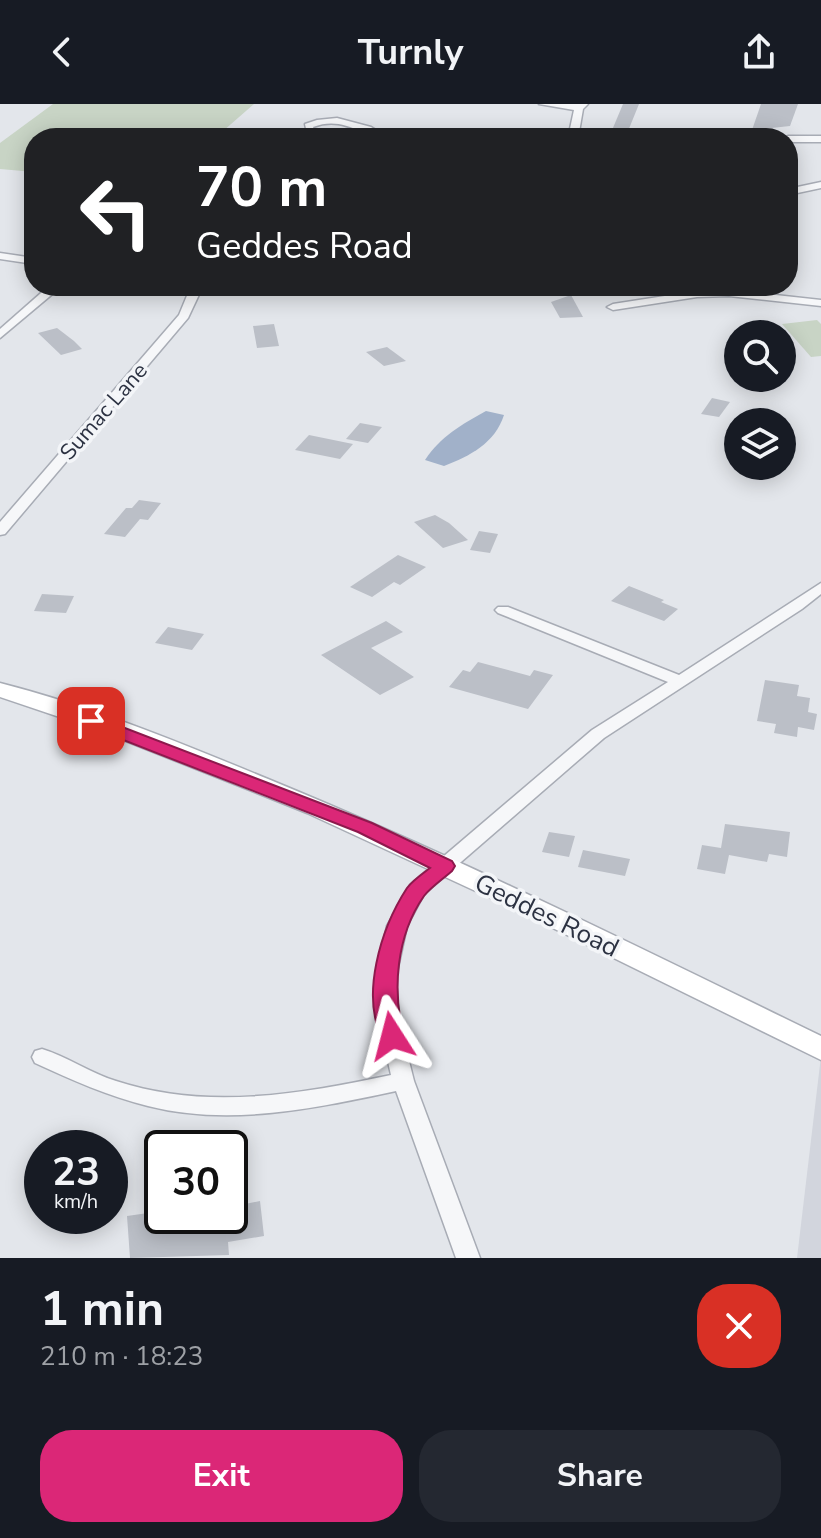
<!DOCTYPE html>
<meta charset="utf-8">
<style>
body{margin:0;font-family:"Nunito Sans",sans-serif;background:#242831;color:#f1f3f6;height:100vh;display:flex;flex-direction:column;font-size:30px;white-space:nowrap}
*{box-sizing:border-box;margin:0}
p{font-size:26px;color:#9ea1a6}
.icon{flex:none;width:44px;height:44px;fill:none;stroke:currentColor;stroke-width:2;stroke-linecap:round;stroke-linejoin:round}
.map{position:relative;height:1154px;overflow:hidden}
.details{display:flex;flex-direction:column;background:#171b24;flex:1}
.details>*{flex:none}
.banner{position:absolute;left:24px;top:24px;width:774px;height:168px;border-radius:32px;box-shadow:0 4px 20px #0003;background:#202124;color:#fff;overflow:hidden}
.buttons{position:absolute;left:724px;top:216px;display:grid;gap:16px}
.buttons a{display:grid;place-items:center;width:72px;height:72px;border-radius:50%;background:#171b24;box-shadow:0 4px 20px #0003;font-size:40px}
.speed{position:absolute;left:24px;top:1026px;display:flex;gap:16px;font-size:40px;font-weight:700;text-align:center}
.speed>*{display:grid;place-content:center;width:104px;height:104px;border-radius:50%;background:#171b24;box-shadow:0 4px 20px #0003;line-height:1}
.speed small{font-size:20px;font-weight:400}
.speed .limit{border:4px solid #111;border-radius:12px;background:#fff;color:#111}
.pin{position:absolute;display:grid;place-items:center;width:68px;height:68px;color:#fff;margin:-34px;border-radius:16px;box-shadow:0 4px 12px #0006}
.me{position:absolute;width:88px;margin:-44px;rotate:351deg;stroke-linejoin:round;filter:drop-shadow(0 0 6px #0008)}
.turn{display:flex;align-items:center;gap:28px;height:168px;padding:0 40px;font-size:36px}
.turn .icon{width:104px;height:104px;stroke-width:2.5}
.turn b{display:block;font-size:56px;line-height:68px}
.round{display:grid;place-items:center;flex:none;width:84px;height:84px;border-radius:32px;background:#242831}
.head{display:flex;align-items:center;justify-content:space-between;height:136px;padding:0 40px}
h1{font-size:48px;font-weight:700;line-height:60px}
.primary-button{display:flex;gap:16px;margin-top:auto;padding:16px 40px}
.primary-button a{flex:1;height:92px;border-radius:32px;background:#db2777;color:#fff;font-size:32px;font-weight:700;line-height:92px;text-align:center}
.primary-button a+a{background:#242831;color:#f1f3f6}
header{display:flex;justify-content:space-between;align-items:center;height:104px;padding:0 40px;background:#171b24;font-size:36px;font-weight:700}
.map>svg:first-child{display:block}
.built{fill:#d2d5dd}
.green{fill:#c8d4c5}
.water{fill:#a1b1c9}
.building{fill:#bbbfc7}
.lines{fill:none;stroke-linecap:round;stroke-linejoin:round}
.street-casing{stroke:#a8acb5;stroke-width:3}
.secondary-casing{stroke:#a8acb5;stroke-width:3}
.street{fill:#f6f7f9;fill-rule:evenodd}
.secondary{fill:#fff;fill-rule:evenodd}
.route{fill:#db2777;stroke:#8e194d;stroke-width:2}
.labels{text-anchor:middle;stroke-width:7;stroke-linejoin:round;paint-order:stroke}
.far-street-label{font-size:22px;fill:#2c3242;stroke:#f3f5f8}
.street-label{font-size:26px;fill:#2c3242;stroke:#f3f5f8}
</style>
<header><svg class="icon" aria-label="back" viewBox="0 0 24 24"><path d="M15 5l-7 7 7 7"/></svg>Turnly<svg class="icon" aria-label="share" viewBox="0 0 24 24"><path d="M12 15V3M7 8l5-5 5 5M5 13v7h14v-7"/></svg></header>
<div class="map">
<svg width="821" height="1154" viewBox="0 0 821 1154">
<rect width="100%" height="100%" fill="#e3e6eb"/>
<path class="built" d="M821 952V1154H797Z"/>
<g class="green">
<path d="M53 0H254L215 34H34V68L0 65V39Z"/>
<path d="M817 216 821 220V252L811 253 782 220Z"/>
</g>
<path class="water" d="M486 307 504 311C495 339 470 352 444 362L425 356C440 333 462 320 486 307Z"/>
<g class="building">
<path d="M623 0H639L626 32 610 31Z"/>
<path d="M761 0H798L790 22 752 26Z"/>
<path d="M571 191 583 213 560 214 551 198Z"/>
<path d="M274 220 279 242 257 244 253 222Z"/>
<path d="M57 224 74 237 82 245 61 251 38 229Z"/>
<path d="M387 243 406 257 384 262 366 248Z"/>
<path d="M712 294 730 298 719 313 701 310Z"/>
<path d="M360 319 382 323 368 339 346 335Z"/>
<path d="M309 331 353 340 340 355 295 346Z"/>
<path d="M139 396 161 399 148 416 140 415 125 433 104 430 126 404H132Z"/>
<path d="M435 411 449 419 468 436 443 444 414 418Z"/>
<path d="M479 427 498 430 490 449 470 446Z"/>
<path d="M398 451 426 463 400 481 394 478 372 493 350 483Z"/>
<path d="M629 482 664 496 661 498 678 505 664 517 611 497Z"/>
<path d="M42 490 74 492 66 509 34 507Z"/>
<path d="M386 517 403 528 371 544 414 573 380 591 321 551Z"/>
<path d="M168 523 204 530 192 546 155 539Z"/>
<path d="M478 558 530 572 534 566 553 571 528 605 449 583 463 566 470 568Z"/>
<path d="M765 576 799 581 797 592 810 594 808 608 817 610 814 626 798 623 797 633 774 629 776 620 757 617Z"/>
<path d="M725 720 790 728 787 753 769 750 767 758 729 751 725 770 697 765 702 741 721 744Z"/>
<path d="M549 728 575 732 569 753 542 748Z"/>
<path d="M583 746 630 755 625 772 578 763Z"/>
<path d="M230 1060H240L245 1100 260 1097 264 1132 228 1138 229 1151 130 1154 127 1112 162 1107V1112H230Z"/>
</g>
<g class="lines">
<g class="street-casing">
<g id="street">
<path d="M539 0H588L583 5 578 34H568L574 6Z"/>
<path d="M337 14 371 23 389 34C361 34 345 11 313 23L318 34H308L305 20 317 16Z"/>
<path d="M788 32H821V38H788V34H784Z"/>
<path d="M821 78V84L788 91V85Z"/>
<path d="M0 149 34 154V160L0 155Z"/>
<path d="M49 182H62L0 234V225Z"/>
<path d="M191 182H203L188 214 5 430 0 431V418L179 211Z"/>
<path d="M729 186 821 196V202L729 192 697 193 613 206 607 203 613 200 697 187Z"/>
<path d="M821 479V490L802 505 604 634 424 790 407 822 396 873 397 909 414 977 480 1154H456L396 987C316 1004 230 1023 148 1002 108 992 72 976 35 959L32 953 35 947 42 945C68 953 90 969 116 977 207 1007 300 990 391 971L377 909 376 873 387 822 410 781 592 626 668 578 498 509 495 506 498 503H508L679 571Z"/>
</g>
</g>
<g class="secondary-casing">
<path id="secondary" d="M0 579C91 602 181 639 268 675 456 752 638 843 821 932V956L510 803 307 709 98 626 0 593Z"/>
</g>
<use href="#street" class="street"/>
<use href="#secondary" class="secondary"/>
</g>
<path class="route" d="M91 611 372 719 452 757 455 762 452 767C443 775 431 783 424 792 396 832 392 887 404 932L400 938 392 941 384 938C359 893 381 824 407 784 413 776 422 770 430 764L358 728 85 621 82 617 85 613Z"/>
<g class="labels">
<g class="far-street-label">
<text transform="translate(103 307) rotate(-49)" y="8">Sumac Lane</text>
</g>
<g class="street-label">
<text transform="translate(547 811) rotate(26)" y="9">Geddes Road</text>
</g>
</g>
</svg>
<div class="buttons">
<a><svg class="icon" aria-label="search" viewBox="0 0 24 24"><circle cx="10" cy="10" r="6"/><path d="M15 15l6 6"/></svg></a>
<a><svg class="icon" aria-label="layers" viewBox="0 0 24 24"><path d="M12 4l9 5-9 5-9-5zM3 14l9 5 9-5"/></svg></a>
</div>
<div class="speed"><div>23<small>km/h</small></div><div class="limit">30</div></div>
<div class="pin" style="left:91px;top:617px;background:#d93025"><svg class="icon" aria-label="arrive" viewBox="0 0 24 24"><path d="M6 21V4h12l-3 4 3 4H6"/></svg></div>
<svg class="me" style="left:392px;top:932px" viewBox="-20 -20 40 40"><path d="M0-17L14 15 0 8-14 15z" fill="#db2777" stroke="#fff" stroke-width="4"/></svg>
<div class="banner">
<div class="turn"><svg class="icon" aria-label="left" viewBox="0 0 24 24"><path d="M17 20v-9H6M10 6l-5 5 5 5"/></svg><div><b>70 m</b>Geddes Road</div></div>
</div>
</div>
<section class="details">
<div class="head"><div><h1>1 min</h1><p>210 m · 18:23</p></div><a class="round" style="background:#d93025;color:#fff"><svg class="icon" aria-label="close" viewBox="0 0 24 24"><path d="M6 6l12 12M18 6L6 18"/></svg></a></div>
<div class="primary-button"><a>Exit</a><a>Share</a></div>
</section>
